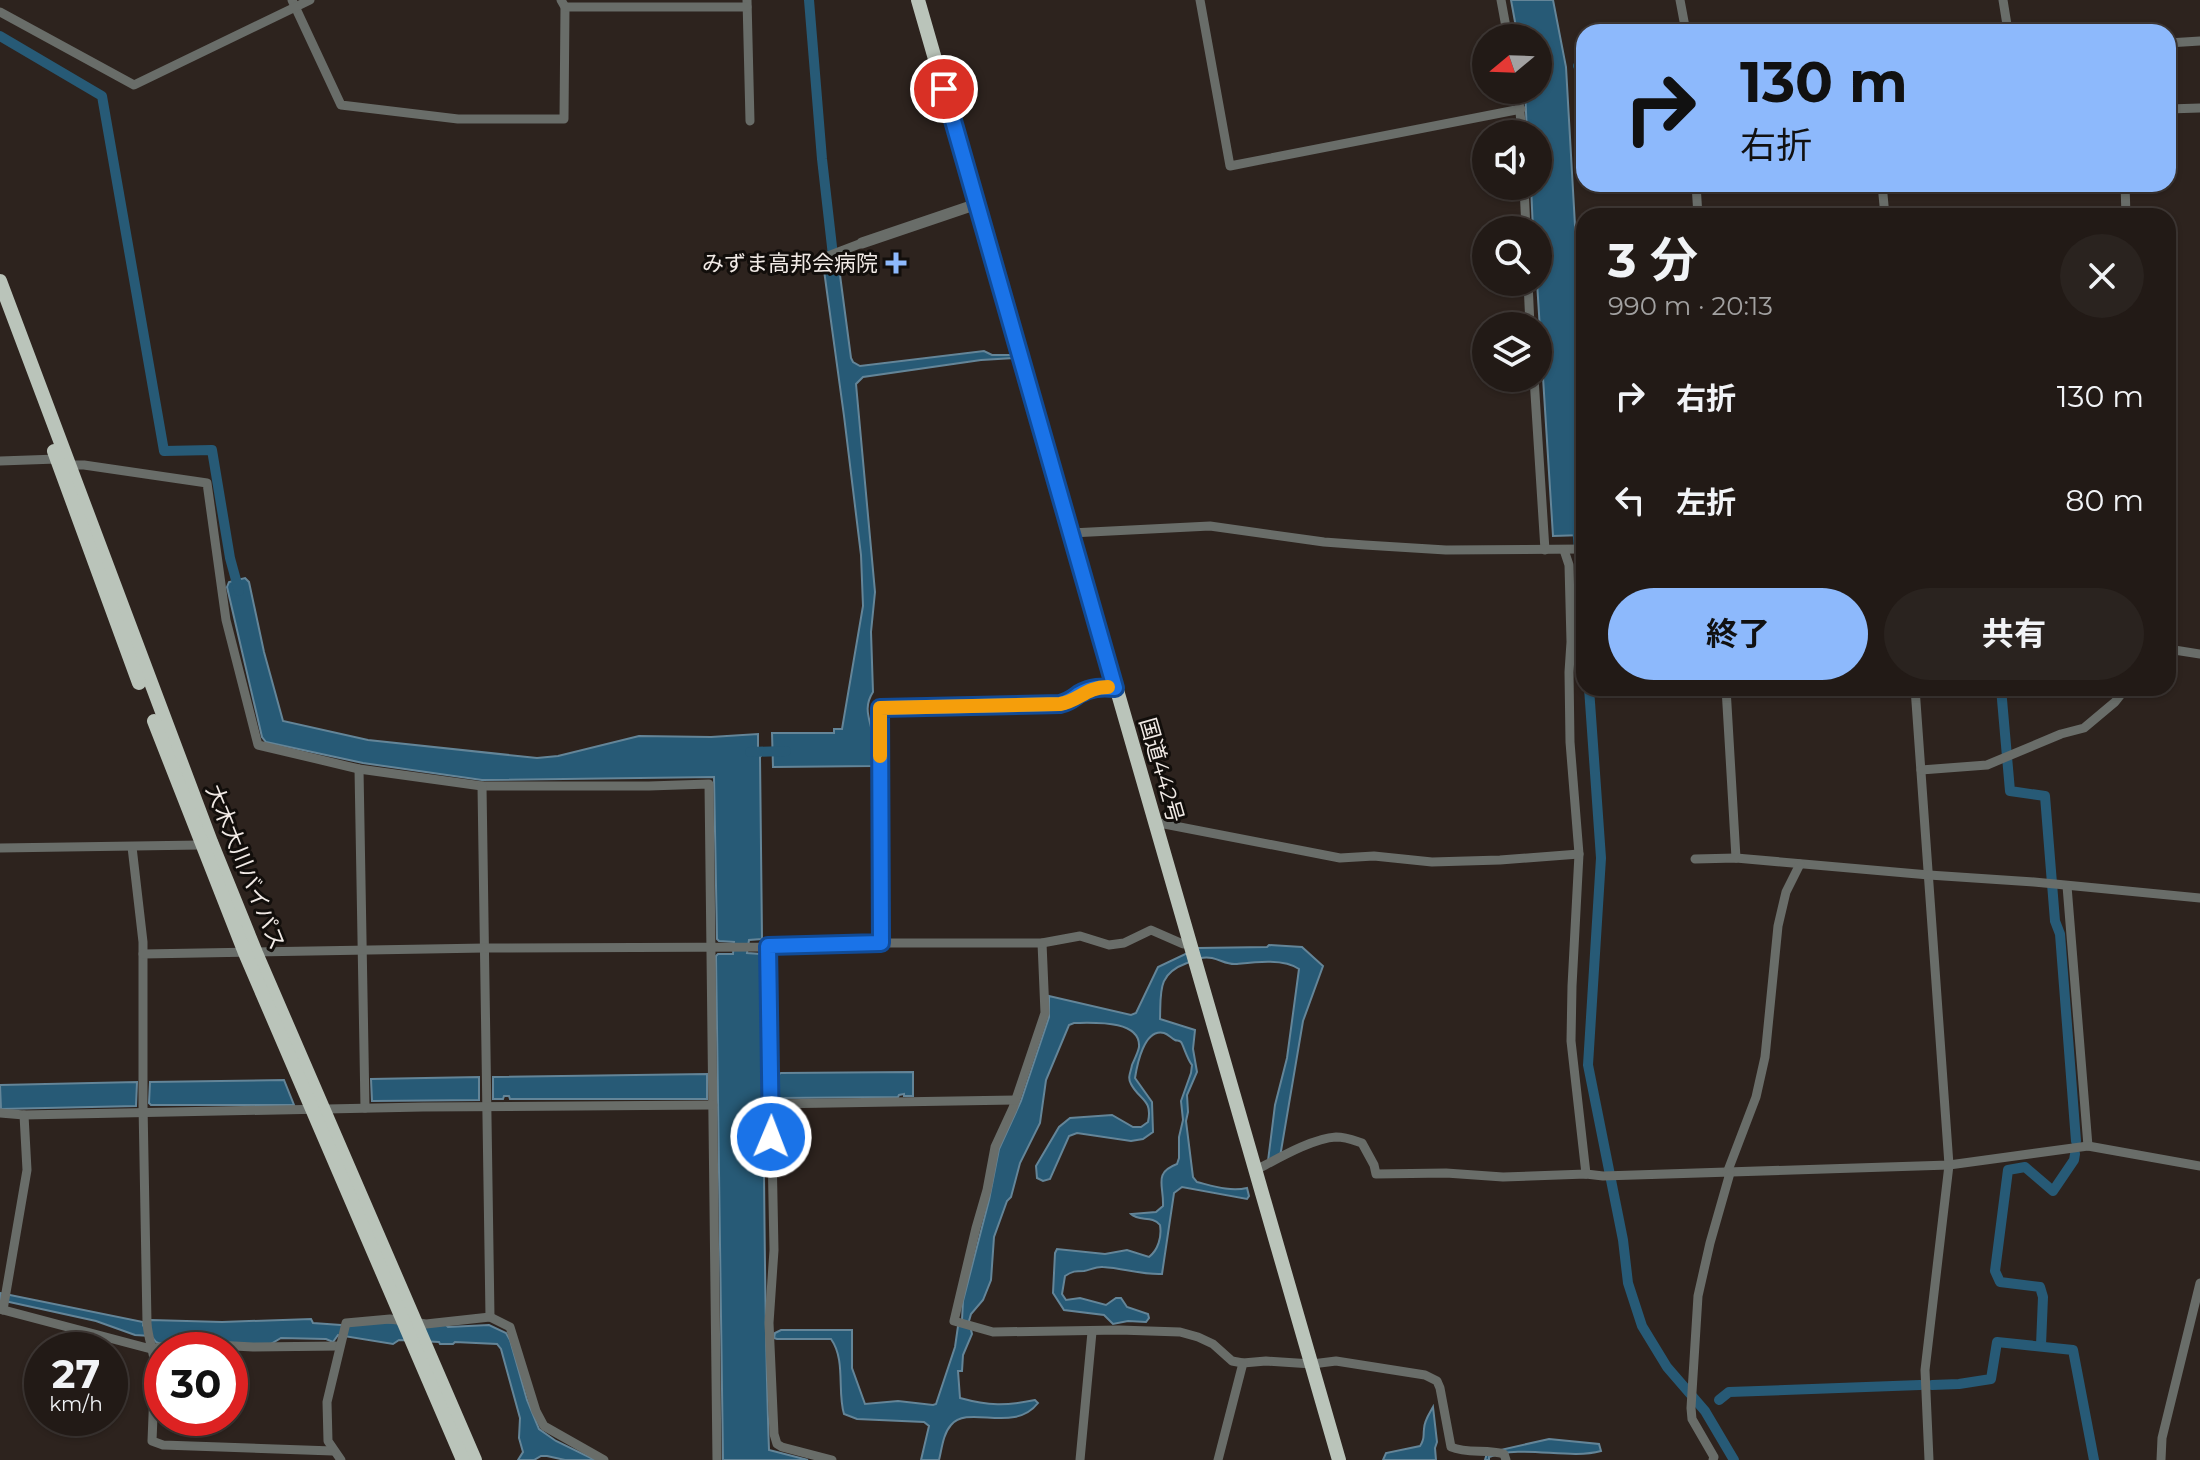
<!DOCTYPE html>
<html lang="ja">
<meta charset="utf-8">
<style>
body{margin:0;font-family:Montserrat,"Noto Sans JP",sans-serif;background:#2a231f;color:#f1f3f6;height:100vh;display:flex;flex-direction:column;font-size:30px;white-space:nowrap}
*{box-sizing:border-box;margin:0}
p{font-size:26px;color:#a2a1a1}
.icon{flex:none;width:44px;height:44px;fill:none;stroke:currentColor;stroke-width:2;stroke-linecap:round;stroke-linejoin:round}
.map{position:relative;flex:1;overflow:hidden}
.drawer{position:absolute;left:1576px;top:208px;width:600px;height:488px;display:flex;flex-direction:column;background:#221a16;border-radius:24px;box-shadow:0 2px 6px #0004,0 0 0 2px #3f3835}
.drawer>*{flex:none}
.hud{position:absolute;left:1576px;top:24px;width:600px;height:168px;border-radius:24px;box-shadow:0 2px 6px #0004,0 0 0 2px #3f3835;background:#8db9fc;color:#111;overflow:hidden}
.needle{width:52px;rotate:251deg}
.controls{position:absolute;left:1472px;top:24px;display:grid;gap:16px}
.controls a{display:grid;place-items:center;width:80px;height:80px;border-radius:50%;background:#221a16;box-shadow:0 2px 6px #0004,0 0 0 2px #3f3835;font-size:40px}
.speed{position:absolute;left:24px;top:1332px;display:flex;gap:16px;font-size:40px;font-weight:700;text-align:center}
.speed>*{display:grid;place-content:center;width:104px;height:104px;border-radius:50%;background:#221a16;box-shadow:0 2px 6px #0004,0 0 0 2px #3f3835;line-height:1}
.speed small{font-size:20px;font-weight:400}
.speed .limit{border:12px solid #d22;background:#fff;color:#111}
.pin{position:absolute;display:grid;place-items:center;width:68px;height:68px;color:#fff;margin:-34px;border:4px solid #fff;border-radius:50%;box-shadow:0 2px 8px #0007}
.me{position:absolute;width:88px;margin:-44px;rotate:1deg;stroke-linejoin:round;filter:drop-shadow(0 0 6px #0008)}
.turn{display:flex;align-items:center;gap:28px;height:168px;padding:0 32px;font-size:36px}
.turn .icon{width:104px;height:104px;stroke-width:2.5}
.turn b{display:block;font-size:56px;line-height:68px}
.round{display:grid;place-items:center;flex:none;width:84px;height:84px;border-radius:42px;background:#2a231f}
.summary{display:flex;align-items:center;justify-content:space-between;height:136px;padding:0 32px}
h1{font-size:48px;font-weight:700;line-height:60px}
.button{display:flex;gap:16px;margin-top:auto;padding:16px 32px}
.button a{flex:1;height:92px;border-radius:48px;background:#8db9fc;color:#111;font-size:32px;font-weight:700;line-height:92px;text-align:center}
.button a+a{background:#2a231f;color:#f1f3f6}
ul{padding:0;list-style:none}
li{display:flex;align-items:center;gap:24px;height:104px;padding:0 32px}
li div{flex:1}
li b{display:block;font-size:30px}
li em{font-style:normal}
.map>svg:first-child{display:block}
.water{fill:#275a76;stroke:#648598;stroke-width:2}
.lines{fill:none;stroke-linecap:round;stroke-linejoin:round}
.canal{stroke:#275a76;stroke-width:10}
.minor{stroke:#696d69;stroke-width:9}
.tertiary{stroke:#696d69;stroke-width:11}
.trunk{stroke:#bac4ba;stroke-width:14}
.route-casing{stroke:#114b97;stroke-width:20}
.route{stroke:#1a73e8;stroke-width:14}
.slow{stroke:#f59e0b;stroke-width:14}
.poi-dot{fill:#8db9fc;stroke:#120e0b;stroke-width:3}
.labels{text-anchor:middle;stroke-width:6;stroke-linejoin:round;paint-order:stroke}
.poi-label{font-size:22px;fill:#f1eae6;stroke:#120e0b;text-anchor:end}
.street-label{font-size:22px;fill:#f1eae6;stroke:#120e0b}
</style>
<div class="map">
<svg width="2200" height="1460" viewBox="0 0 2200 1460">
<rect width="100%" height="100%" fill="#2d231e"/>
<g class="water">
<path d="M1511 0H1553L1566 67 1584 384V535L1553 536 1537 282 1538 230H1533L1531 186H1538V134H1527L1525 90H1538V38H1518Z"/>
<path d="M838 260 851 358 853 362 860 366 984 351 992 355H1014V358L981 360 863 377 856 384 875 592 871 632 873 692C862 709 871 720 873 738 874 747 873 757 873 766L773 767 772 733H834V729H842L863 606 861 555 844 416 823 263Z"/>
<path d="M245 578 249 582 264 652 283 721 368 740 537 758 558 756 639 736 711 737 758 734V748H761L762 755 760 757 762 939 749 940 747 953 761 954C765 1119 763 1284 769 1450L808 1460H723L716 956 718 954H733L734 942 719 941 717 939 714 777 482 780 363 763 266 742 262 737 227 587 229 582Z"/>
<path d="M1269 945 1302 947 1323 966 1303 1021 1280 1157 1268 1161 1275 1105 1287 1058 1299 969C1284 958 1254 962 1236 964 1228 965 1221 960 1212 958 1203 956 1196 959 1187 963 1157 974 1161 991 1160 1019L1195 1030 1193 1049 1197 1072 1187 1095 1188 1112 1186 1121 1193 1177 1197 1182C1213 1186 1230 1192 1247 1188L1249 1196 1247 1199 1182 1187 1174 1193 1162 1274C1142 1275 1123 1268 1103 1267 1097 1266 1090 1270 1084 1271 1076 1271 1072 1271 1065 1276L1062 1294 1066 1300 1080 1298 1106 1305 1116 1298H1121L1127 1307 1148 1314 1149 1318 1146 1322 1128 1321 1113 1324 1104 1315 1064 1310 1053 1293 1055 1253 1057 1249 1105 1254 1127 1250 1149 1257C1158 1250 1162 1237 1160 1225 1152 1215 1139 1222 1131 1214L1156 1212 1163 1206C1164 1185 1153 1173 1177 1164L1179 1158V1137L1183 1120 1181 1101 1191 1073 1192 1065C1187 1059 1183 1044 1181 1042 1179 1040 1177 1041 1175 1040 1171 1038 1168 1034 1164 1033 1144 1028 1137 1065 1135 1078L1152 1102 1153 1132 1143 1139 1131 1141 1077 1133 1069 1136 1050 1179 1043 1181 1037 1178 1036 1166 1059 1127 1070 1118 1112 1115 1133 1127H1141L1148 1122C1153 1099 1139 1100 1131 1084 1127 1077 1131 1072 1132 1065 1134 1060 1138 1053 1139 1047 1141 1019 1091 1023 1074 1023L1069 1025 1046 1080 1040 1123 1020 1163 1011 1197 1007 1201 994 1237 991 1280 983 1300 971 1314 969 1321 972 1334 963 1355 962 1371H958L960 1398C989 1406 1006 1406 1035 1400L1038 1403C1014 1434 968 1404 951 1425 943 1434 942 1448 939 1460H921L929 1426 924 1422 857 1419 844 1414C837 1391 846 1360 831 1339H777L774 1338 775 1333 781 1330H852V1368L865 1404 898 1401 933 1405 936 1404 955 1347 958 1326 962 1320 963 1301 989 1200 999 1149 1021 1101 1049 1017V996L1131 1015 1136 1013 1158 967 1198 948 1267 947Z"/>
<path d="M913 1072V1096H904V1094L899 1095 898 1097 778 1098 776 1096V1076L781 1073Z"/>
<path d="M707 1074V1099H510L509 1096H504L503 1099H493V1077Z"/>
<path d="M479 1077V1100L372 1101 371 1079Z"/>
<path d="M284 1080 294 1105H151L149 1103 150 1082Z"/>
<path d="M137 1082 136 1106 1 1109 0 1085Z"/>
<path d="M0 1293 143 1322V1325L151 1320 222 1322 311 1319 313 1323 341 1325 380 1322 446 1325 448 1327 489 1325 506 1333 510 1340 527 1400 539 1429 556 1441 595 1460H565L547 1456H541L534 1460H518L523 1452 519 1438 520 1418 501 1349 497 1344 455 1342 453 1344H440L439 1342 399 1340 393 1344 338 1335 333 1342 326 1339 281 1338 269 1345H163L156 1342 151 1336 135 1335 96 1321 0 1300Z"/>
<path d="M1433 1407 1437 1442 1435 1448 1436 1460H1383L1386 1453 1420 1446C1425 1439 1423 1437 1424 1429 1424 1421 1429 1414 1433 1407Z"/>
<path d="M1549 1439 1599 1444 1601 1451C1568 1460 1522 1444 1489 1457V1460H1485L1487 1453Z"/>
</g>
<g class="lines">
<g class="canal">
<path d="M809 0 822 159 835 273"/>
<path d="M0 36 102 96 164 451 212 450 230 558 239 591"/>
<path d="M1578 66 1584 65"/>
<path d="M1577 524 1584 623"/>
<path d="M1589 688 1601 858 1588 1065 1623 1240 1628 1283 1642 1326 1667 1367 1705 1411 1734 1460"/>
<path d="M2001 688 2010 791 2045 796 2055 921 2060 934 2076 1141"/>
<path d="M750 752 786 751"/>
<path d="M2041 1345 2043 1297 2040 1287 2000 1282 1995 1271 2008 1170 2025 1167 2053 1191 2074 1160 2075 1154"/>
<path d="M1932 1385 1959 1384 1991 1379 1997 1342 2073 1350 2094 1460"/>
<path d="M1719 1400 1729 1392 1920 1385"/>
</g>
<g class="minor">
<path d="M292 0 341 105 458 119H564L565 7 561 0"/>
<path d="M747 0 750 121"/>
<path d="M1200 0 1230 166 1521 109"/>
<path d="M1501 0 1508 38"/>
<path d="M1680 0 1686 32"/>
<path d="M2003 0 2008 31"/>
<path d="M565 7H747"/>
<path d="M0 12 134 85 310 0"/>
<path d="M1806 32 1871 29 2016 32"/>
<path d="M2168 43 2200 41"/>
<path d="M1518 90 1522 134"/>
<path d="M2168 109 2200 108"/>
<path d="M1696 184 1698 216"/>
<path d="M1882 184 1885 216"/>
<path d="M2125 184 2126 216"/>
<path d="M1524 186 1526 230"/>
<path d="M828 256 862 243"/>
<path d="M1528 282 1530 326"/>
<path d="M1534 378 1545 550"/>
<path d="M0 461 57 459 69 465H84L207 483 226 620 258 745 359 769 482 786H649L709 784 717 1460"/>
<path d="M1071 533 1210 526 1324 542 1365 545 1446 550 1584 549"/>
<path d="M1564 550 1569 565 1571 642 1569 672 1570 742 1579 854 1572 986 1571 1041 1586 1174"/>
<path d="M2168 649 2200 654"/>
<path d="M1726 688 1736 858"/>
<path d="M1915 688 1949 1165 1925 1370 1929 1460"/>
<path d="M359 769 365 1108"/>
<path d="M1921 770 1987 765 2061 734 2084 728 2115 702 2126 688"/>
<path d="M482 786 490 1317"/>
<path d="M1154 822 1340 858 1374 856 1432 862 1500 860 1579 854"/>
<path d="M132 847 143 942V1105L147 1323C148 1339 154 1352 155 1366L152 1441 163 1445 333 1451"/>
<path d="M0 848 201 845"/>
<path d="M1695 859 1736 858 1929 875 2034 882 2200 898"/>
<path d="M2067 886 2088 1146"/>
<path d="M881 943 880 708 1060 704C1069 702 1072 699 1079 694 1091 687 1102 687 1115 688"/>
<path d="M1042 943 1045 1013 1013 1108 995 1147 987 1190 976 1228 954 1321 993 1332 1119 1330 1180 1332 1198 1337 1213 1344 1232 1361 1243 1363 1266 1361 1312 1364 1336 1361 1425 1375 1437 1381 1440 1388 1451 1447C1467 1454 1486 1449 1504 1454L1506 1460"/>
<path d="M768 946 774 1250 769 1323 774 1434 777 1444 782 1447 832 1460"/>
<path d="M143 954 485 948 762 947 881 943H1042L1080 936 1109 945 1124 943 1151 930 1183 944 1190 939"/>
<path d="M772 1104 1015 1100"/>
<path d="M0 1113 24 1115 423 1107 713 1105"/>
<path d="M1256 1170C1277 1159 1313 1138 1336 1137 1346 1137 1353 1140 1362 1143L1374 1165 1376 1174 1446 1173 1503 1177 1586 1174 1603 1176 1949 1165 2088 1146 2200 1166"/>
<path d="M1727 1173 1756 1097 1765 1057 1778 926 1786 892 1800 864"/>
<path d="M0 1309 151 1349 179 1343 253 1347 339 1346"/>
<path d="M3 1310 27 1170 24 1115"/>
<path d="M341 1460 328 1441 327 1402 346 1323 390 1319 426 1324 490 1317 510 1327 536 1411 544 1426 604 1460"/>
<path d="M1080 1460 1092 1332"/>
<path d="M1218 1460 1243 1363"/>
<path d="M1713 1460 1714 1457 1692 1419 1691 1408 1698 1296 1710 1243 1730 1173"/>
<path d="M2161 1460 2162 1438 2200 1283"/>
</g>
<path class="tertiary" d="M862 243 977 204"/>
<g class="trunk">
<path d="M918 0 1339 1460"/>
<path d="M0 281 211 842 256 953 475 1460"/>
<path d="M54 451 139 683"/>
<path d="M154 721 245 953 463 1460"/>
</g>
</g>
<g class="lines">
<g class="route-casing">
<path id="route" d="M771 1137 768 946 881 943 880 708 1060 704C1069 702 1072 699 1079 694 1091 687 1102 687 1115 688L944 89"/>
</g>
<use href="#route" class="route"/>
<path class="slow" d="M880 756V708L1060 704C1079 701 1086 687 1108 687"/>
</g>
<path class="poi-dot" d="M892 251h8v8h8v8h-8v8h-8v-8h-8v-8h8z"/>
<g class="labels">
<g class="poi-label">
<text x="878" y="271">みずま高邦会病院</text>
</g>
<g class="street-label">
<text transform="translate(1162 770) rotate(74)" y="8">国道442号</text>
<text transform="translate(246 867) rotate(68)" y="8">大木大川バイパス</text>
</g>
</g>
</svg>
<div class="controls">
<a><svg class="needle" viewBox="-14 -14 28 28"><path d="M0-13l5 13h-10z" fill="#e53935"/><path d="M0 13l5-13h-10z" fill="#a2a1a1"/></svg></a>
<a><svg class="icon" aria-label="sound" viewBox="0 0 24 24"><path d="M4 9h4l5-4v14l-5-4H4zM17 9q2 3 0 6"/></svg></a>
<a><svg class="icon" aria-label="search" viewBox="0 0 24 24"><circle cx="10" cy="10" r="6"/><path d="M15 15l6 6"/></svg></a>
<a><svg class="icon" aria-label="layers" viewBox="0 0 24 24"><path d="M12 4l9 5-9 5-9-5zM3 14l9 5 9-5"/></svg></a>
</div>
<div class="speed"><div>27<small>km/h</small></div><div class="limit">30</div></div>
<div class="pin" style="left:944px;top:89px;background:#d93025"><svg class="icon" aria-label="arrive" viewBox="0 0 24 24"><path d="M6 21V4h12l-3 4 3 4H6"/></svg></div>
<svg class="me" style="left:771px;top:1137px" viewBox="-20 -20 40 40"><circle r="17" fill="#1a73e8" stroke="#fff" stroke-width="3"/><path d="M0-11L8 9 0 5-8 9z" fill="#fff"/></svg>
<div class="hud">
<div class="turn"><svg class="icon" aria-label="right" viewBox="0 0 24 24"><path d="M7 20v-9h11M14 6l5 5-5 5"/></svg><div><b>130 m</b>右折</div></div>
</div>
<section class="drawer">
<div class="summary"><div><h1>3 分</h1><p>990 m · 20:13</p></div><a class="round"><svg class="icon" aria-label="close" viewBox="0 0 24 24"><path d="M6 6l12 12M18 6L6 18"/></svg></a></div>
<ul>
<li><svg class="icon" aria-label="right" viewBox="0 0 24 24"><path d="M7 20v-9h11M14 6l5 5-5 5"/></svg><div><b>右折</b></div><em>130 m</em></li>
<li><svg class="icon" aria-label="left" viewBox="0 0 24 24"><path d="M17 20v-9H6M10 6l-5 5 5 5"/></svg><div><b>左折</b></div><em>80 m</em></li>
</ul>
<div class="button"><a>終了</a><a>共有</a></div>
</section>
</div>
